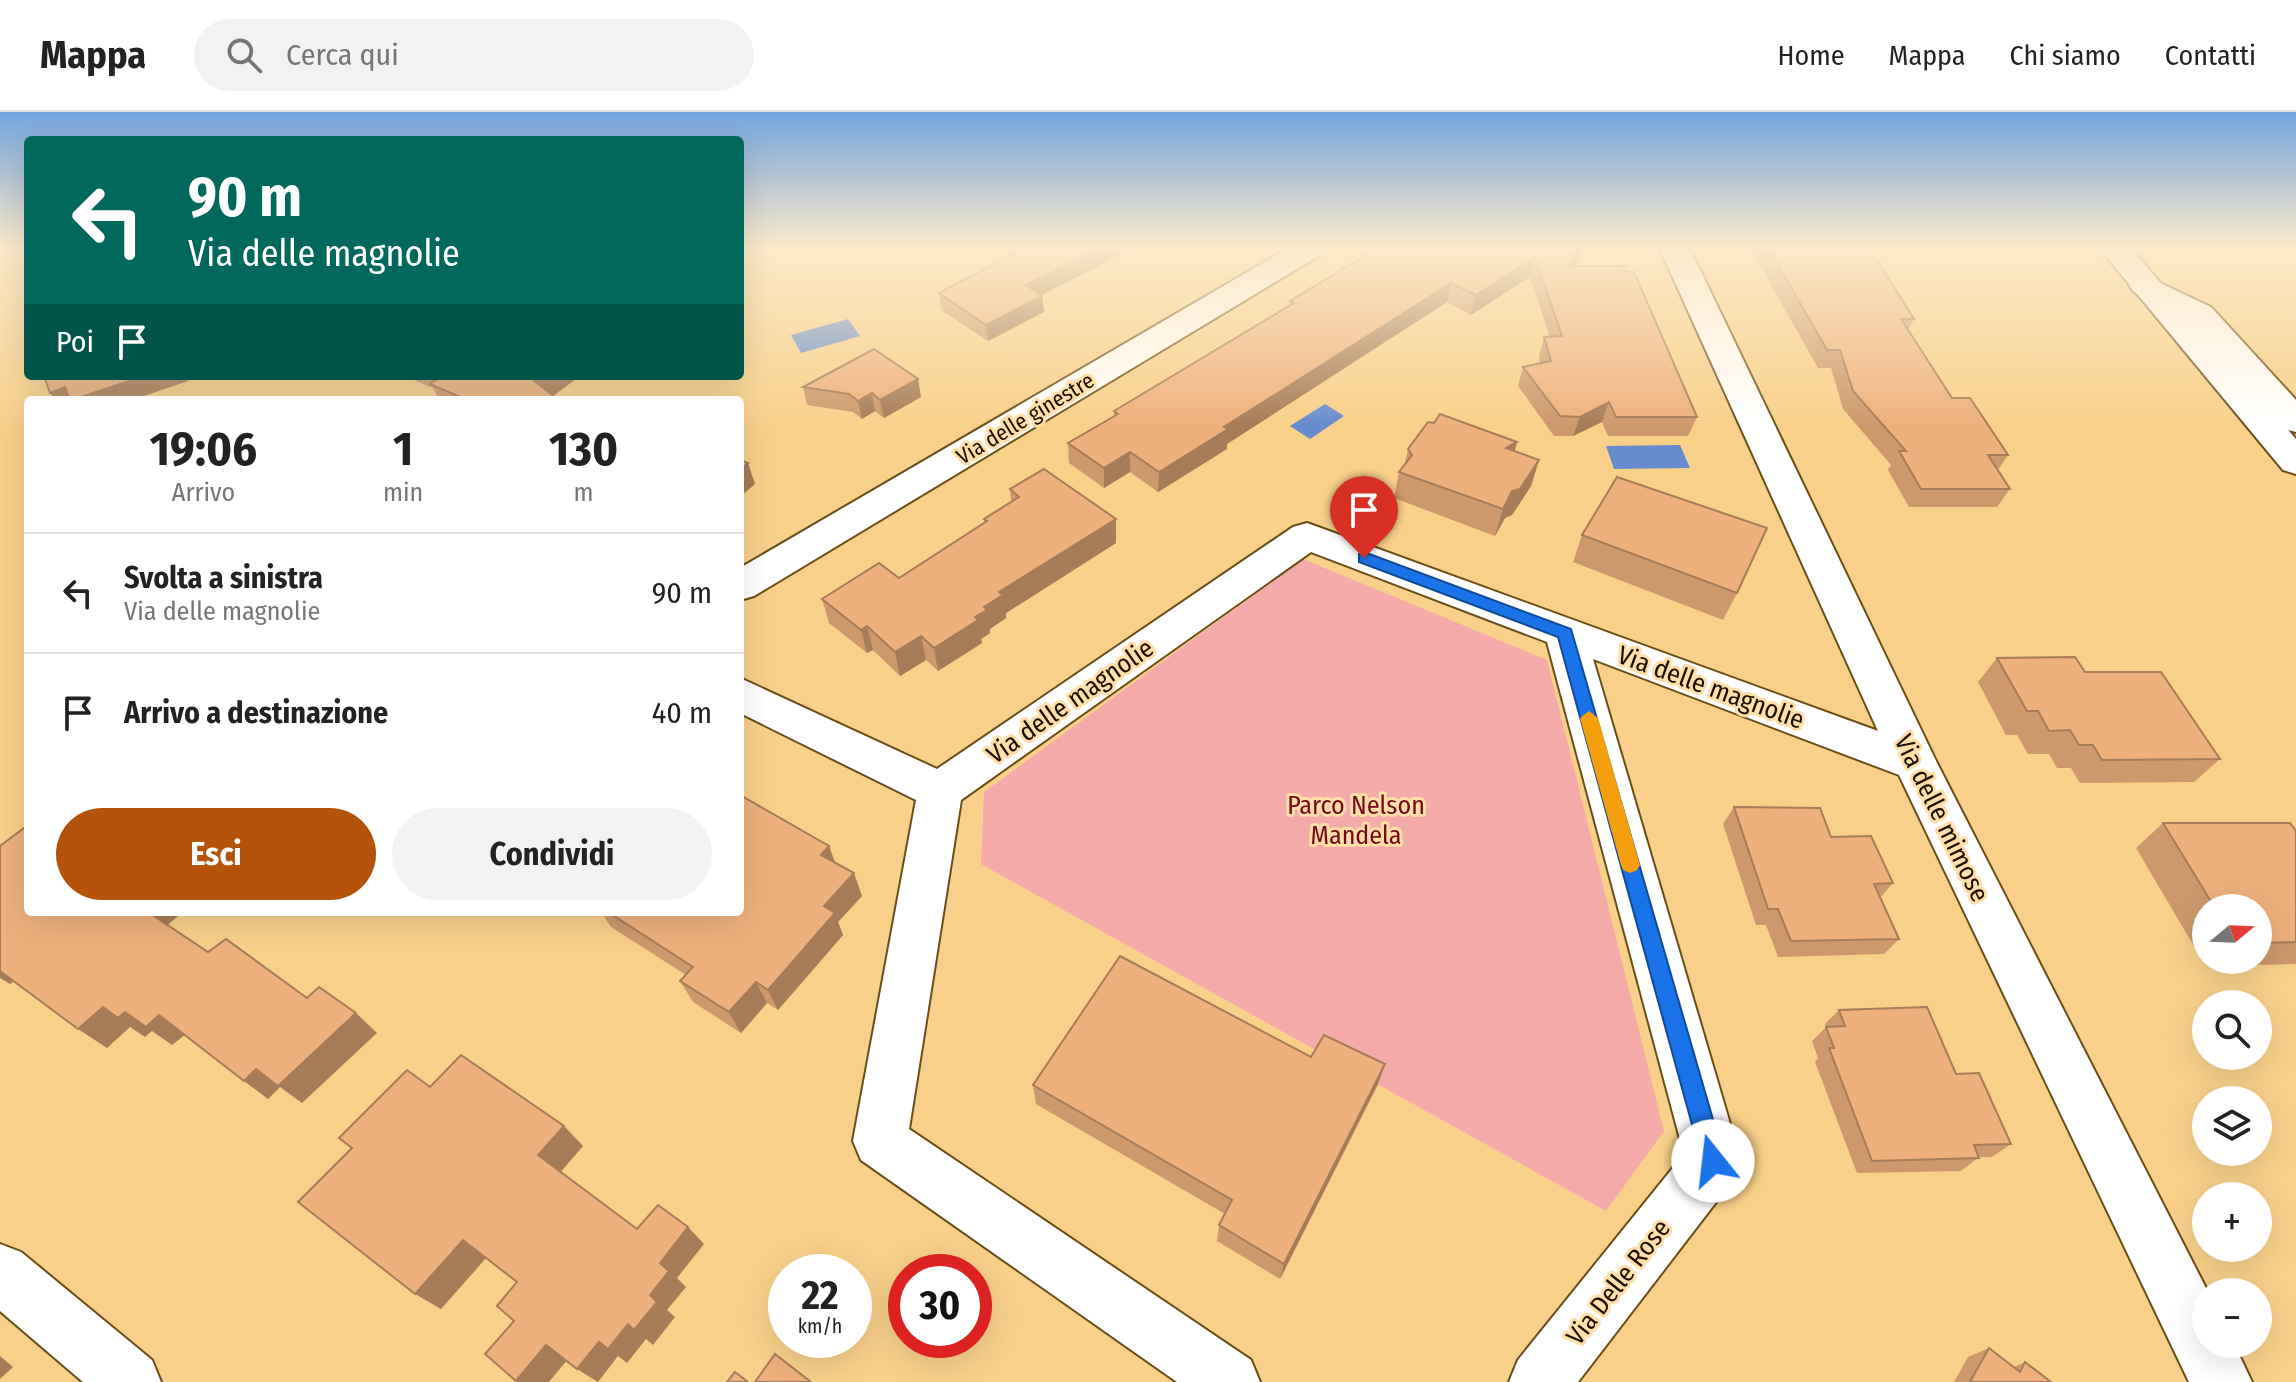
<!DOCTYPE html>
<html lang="it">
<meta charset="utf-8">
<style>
body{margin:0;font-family:"Fira Sans Condensed",sans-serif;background:#f2f2f2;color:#222;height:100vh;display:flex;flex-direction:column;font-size:30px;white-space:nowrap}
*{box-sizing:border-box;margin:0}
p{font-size:26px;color:#767676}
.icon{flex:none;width:44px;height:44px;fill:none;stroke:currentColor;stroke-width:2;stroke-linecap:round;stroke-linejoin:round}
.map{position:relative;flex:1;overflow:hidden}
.drawer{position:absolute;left:24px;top:284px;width:720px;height:520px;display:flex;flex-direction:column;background:#fff;border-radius:8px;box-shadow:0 8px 32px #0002}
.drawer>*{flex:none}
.guide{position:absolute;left:24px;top:24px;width:720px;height:244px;border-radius:8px;box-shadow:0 8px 32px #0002;background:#00695c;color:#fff;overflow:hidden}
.needle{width:52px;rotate:71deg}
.controls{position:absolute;left:2192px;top:782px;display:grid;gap:16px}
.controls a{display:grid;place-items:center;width:80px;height:80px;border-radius:50%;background:#fff;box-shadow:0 8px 32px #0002;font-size:40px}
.speed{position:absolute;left:768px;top:1142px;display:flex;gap:16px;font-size:40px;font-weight:700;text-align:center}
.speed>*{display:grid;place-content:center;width:104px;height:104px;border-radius:50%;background:#fff;box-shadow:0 8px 32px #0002;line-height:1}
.speed small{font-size:20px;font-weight:400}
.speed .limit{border:12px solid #d22;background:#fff;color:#111}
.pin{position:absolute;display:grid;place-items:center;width:68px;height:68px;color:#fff;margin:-82px -34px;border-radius:50% 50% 50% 0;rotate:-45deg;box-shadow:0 0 8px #0007}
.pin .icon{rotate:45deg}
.me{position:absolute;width:88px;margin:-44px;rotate:344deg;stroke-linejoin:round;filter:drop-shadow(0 0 6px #0008)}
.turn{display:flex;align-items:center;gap:28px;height:168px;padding:0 32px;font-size:36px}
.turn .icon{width:104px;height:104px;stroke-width:2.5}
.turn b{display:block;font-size:56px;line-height:68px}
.then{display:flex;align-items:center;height:76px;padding:0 32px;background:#0003;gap:16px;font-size:30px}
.eta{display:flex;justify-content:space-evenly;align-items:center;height:136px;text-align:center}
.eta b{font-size:48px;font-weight:700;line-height:56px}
.action{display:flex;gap:16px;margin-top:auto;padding:16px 32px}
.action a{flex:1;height:92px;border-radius:48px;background:#b45309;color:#fff;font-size:32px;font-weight:700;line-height:92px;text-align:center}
.action a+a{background:#f2f2f2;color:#222}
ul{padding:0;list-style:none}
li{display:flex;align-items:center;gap:24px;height:120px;padding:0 32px;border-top:2px solid #e0e0e0}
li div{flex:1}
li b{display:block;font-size:30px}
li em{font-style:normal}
header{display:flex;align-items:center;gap:48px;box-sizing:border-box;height:112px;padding:0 40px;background:#fff;border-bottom:2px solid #e0e0e0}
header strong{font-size:38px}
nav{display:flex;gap:44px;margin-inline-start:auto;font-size:28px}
.search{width:560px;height:72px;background:#f2f2f2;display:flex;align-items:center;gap:20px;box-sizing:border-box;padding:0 28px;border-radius:44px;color:#767676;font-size:30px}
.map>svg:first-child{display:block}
.green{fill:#f4aba9}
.water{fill:#668cce}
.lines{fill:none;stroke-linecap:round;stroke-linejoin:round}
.minor-casing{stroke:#694e17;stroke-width:4}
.secondary-casing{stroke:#694e17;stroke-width:4}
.minor{fill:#fff;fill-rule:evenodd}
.secondary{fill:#fff;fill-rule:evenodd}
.wall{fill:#cd986c}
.shaded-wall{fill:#a77c58}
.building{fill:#eeb17d;stroke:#a77c58;stroke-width:2}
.route{fill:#1a73e8;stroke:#114b97;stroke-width:2}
.slow{fill:#f59e0b}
.labels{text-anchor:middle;stroke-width:6;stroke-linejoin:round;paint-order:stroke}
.far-street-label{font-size:22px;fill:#1a0f00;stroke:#ffdfa7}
.street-label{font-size:26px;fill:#1a0f00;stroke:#ffdfa7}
.park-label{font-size:26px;fill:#75081b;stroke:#ffdfa7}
</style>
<header>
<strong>Mappa</strong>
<div class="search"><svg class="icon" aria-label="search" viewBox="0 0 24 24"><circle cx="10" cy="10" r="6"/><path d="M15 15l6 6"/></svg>Cerca qui</div>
<nav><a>Home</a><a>Mappa</a><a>Chi siamo</a><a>Contatti</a></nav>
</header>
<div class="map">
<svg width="2296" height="1270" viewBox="0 0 2296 1270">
<rect width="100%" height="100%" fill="#f8d08a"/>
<path class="green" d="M1303 447 1547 548 1664 1019 1606 1099 981 752 984 680Z"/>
<g class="water">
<path d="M848 207 860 224 801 241 791 223Z"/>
<path d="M1325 292 1344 304 1310 327 1290 314Z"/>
<path d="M1680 333 1690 356 1614 357 1606 334Z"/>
</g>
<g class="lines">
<g class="minor-casing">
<g id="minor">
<path d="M1287 137H1324L1320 143 754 484 740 488V456Z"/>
<path d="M1660 137H1690L1937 651 2208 1180 2206 1232H2234L2252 1270H2189L1899 663 1593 547 1741 1049 1733 1068 1578 1270H1509L1518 1248 1684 1042 1547 530 1311 440 961 688 909 1017 1251 1248 1260 1270H1177L861 1048 853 1029 916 688 740 601V566L937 657 1293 415 1307 411 1878 619Z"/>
<path d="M2145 164 2211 195 2296 288V320L2284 317 2189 209 2134 180 2129 173 2134 166Z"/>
<path d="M0 1132 21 1140 152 1248 161 1270H83L0 1199Z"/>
</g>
</g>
<g class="secondary-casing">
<path id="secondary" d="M2100 137H2131L2296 327V362L2283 358Z"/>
</g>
<use href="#minor" class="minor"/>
<use href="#secondary" class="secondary"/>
</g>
<g class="wall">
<path d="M1005 137H1132L1041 183 1042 184 1044 200 988 229 941 198 939 181 1010 144 1006 142Z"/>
<path d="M1583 137 1574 154 1697 305 1688 324H1608L1602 310 1573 324H1554L1518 274 1523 255 1540 251 1539 244 1544 225H1550L1530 165 1471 203 1447 190 1227 332V337L1158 380 1130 360 1104 376 1069 351 1068 331 1114 304V299L1289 194 1290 189Z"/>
<path d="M1751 137H1870L1914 207 1908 218 1952 286 2008 343 1998 358 2010 377 1997 395H1909L1888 358 1891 353 1843 297 1831 256H1818Z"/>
<path d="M404 264H580L553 284 559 288H439L433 276Z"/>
<path d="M803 275 921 285 884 306 875 299 862 307 853 300 807 293Z"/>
<path d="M1517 330 1515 339 1539 348 1531 374 1512 403 1505 406 1495 424 1394 386 1399 360 1405 352 1408 337Z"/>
<path d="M1010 377 1116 407V431L1006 501V506L990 517V521L981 527 982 531 938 559 926 548 900 564 873 538 867 541 829 511 822 487 899 466 984 411V407L1011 390Z"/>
<path d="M1582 423 1737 481 1723 508 1573 450Z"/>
<path d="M1997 546 2085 560 2220 647 2194 670 2080 671 2071 656H2057L2049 642H2028L2017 623H2006L1978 570Z"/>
<path d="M1734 695 1831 725 1893 771 1880 786 1899 827 1884 842 1778 845 1766 813H1756L1723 712Z"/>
<path d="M2163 711 2296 719V852L2217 854 2214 848H2258V796H2206V846H2201L2136 736Z"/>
<path d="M829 734 835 750 862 784 838 810 843 823 778 898 767 891 741 921 693 890 680 869 686 863 611 815 601 800H740Z"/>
<path d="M1839 898 1956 962 2011 1032 1992 1045H1979L1961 1059 1857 1061 1815 950 1818 946 1812 929 1826 915 1825 912Z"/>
<path d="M1311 945 1378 972 1280 1167 1217 1129 1219 1113 1225 1102 1036 992 1033 973Z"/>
<path d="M1989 1236 2014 1255 2025 1250 2051 1270H1954L1968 1245Z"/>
</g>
<g class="shaded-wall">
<path d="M1098 137H1132L1027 190 1026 173Z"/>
<path d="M1578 137H1583L1563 173 1568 154Z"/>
<path d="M1535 145 1530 165 1471 203 1476 183Z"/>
<path d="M1451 171 1447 190 1227 332V337L1158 380 1159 360 1224 315Z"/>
<path d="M1042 184 1044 200 988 229 986 213Z"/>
<path d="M144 264H186L188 269 132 288H56L50 281 65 275Z"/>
<path d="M201 264H232L204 268Z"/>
<path d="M541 264H580L547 288 534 269Z"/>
<path d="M918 267 921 285 884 306 880 288Z"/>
<path d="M872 281 875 299 862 307 858 289Z"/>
<path d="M1609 290 1602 310 1573 324 1580 305Z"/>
<path d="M1517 330 1510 356 1506 336Z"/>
<path d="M1130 340V360L1104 376V356Z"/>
<path d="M1539 348 1531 374 1512 403 1505 406 1495 424 1503 397 1512 379Z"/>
<path d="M748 351 755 372 740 385V358Z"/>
<path d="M1116 407V431L1006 501V506L990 517V521L981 527 982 531 938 559 934 536 975 505 999 480Z"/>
<path d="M867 514 873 538 867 541 861 518Z"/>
<path d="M921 524 926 548 900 564 895 540Z"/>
<path d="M829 734 837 757 821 743Z"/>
<path d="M854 761 862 784 838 810 843 823 778 898 768 878 824 794Z"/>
<path d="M147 800H183L165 815Z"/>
<path d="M0 858 16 868 10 872 0 866Z"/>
<path d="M756 870 767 891 741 921 729 900Z"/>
<path d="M103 895 125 900 159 903 186 922 172 933 152 919 145 925 130 915 107 936 78 917Z"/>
<path d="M356 901 377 921 302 991 280 975 268 987 244 969 256 957Z"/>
<path d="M1385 952 1378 972 1280 1167 1284 1152Z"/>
<path d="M564 1014 583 1034 559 1062 538 1043Z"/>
<path d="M688 1115 704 1132 677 1166 686 1175 667 1198 675 1205 653 1233 646 1227 627 1251 618 1244 598 1270 577 1257 599 1230 650 1183 660 1151Z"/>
<path d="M463 1128 487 1145 441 1197 415 1182Z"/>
<path d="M546 1233 568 1247 549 1270H518L516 1269Z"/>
<path d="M0 1244 13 1255 0 1267Z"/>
</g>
<g class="building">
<path d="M1023 137H1098L1026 173 1042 184 986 213 939 181Z"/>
<path d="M1376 137H1578L1568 154H1623L1625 160H1634L1697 305H1616L1609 290 1580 305 1560 304 1523 255 1551 249 1544 225 1562 224 1535 145 1476 183 1451 171 1224 315 1228 317 1159 360 1130 340 1104 356 1068 331 1118 302 1114 299 1294 191 1290 189Z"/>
<path d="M1769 137H1870L1914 207H1901L1952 286H1970L2008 343H1988L2010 377H1921L1899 339H1906L1853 279 1840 238H1827Z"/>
<path d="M874 237 918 267 880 288 872 281 858 289 849 282 803 275Z"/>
<path d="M44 264H144L72 288H70L65 275 50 281Z"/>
<path d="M442 264H541L534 269 559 288H467L430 272Z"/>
<path d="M1440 302 1517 330 1506 336 1539 348 1520 377 1512 379 1503 397 1399 360 1412 343 1408 337 1428 310 1434 311Z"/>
<path d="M740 348 748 351 740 358Z"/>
<path d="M1044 357 1116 407 999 480 1003 483 984 495 987 498 975 505 978 508 934 536 921 524 895 540 867 514 861 518 822 487 879 451 899 466 987 409 984 407 1019 385 1010 377Z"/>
<path d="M1617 365 1767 416 1737 481 1582 423Z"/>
<path d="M2075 545 2085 560H2161L2220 647 2102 648 2093 633H2079L2070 618 2049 619 2038 599H2027L1997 546Z"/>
<path d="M740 683 829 734 821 743 854 761 824 794 835 801 768 878 756 870 729 900 680 869 693 855 608 800H740Z"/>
<path d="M1734 695 1820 696 1831 725 1871 724 1893 771 1874 772 1899 827 1791 829 1778 797H1768Z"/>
<path d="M2163 711H2290L2296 719V830L2258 831V796H2215Z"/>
<path d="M28 713V800H148L208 840 226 827 307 886 319 875 356 901 278 974 256 957 244 969 159 903 146 915 125 900 118 906 103 895 78 917 0 859V734Z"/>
<path d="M1120 844 1311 945 1324 923 1385 952 1284 1152 1219 1113 1232 1088 1033 973Z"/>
<path d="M1927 895 1956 962 1979 961 2011 1032 1974 1033 1979 1046 1872 1049 1829 936H1834L1826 915 1845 914 1839 898Z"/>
<path d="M461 943 564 1014 538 1043 637 1117 658 1093 688 1115 660 1151 669 1159 650 1183 657 1190 634 1218 628 1212 608 1237 599 1230 577 1257 546 1233 516 1269 485 1242 514 1209 497 1194 517 1170 463 1128 415 1182 298 1090 352 1036 339 1026 407 958 430 975Z"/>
<path d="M1989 1236 2020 1260 2025 1250 2051 1270H1970Z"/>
<path d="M775 1242 811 1270H755Z"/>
<path d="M735 1260 748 1270H727Z"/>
</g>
<linearGradient id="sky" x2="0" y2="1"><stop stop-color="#74a4de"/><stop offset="0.43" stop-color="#fceaca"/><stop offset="1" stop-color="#fceaca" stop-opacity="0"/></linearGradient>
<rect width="2296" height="315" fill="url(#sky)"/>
<path class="route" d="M1364 440 1571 517 1725 1049 1721 1057 1713 1060 1705 1057 1702 1049 1558 525 1359 450V442Z"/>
<path class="slow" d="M1589 599 1598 606 1640 753 1637 758 1630 761 1623 758 1621 753 1580 606Z"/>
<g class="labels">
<g class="far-street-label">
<text transform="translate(1025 306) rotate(-31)" y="8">Via delle ginestre</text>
</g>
<g class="street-label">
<text transform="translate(1711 575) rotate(20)" y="9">Via delle magnolie</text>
<text transform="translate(1070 589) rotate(-35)" y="9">Via delle magnolie</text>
<text transform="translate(1942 706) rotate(64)" y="9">Via delle mimose</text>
<text transform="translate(1618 1170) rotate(-52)" y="9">Via Delle Rose</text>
</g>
<g class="park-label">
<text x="1356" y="702">Parco Nelson<tspan x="1356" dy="30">Mandela</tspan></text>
</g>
</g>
</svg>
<div class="controls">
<a><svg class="needle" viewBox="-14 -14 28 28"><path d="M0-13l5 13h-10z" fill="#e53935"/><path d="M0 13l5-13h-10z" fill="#767676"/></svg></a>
<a><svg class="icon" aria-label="search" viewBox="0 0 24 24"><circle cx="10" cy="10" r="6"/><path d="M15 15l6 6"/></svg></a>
<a><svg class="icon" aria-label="layers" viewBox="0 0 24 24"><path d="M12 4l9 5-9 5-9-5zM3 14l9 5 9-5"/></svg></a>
<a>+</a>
<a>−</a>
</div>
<div class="speed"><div>22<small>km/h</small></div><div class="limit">30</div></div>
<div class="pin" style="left:1364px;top:446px;background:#d93025"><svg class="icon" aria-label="arrive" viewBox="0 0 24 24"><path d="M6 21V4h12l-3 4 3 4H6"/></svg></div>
<svg class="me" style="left:1713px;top:1049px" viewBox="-20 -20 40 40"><circle r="19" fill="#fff"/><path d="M0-13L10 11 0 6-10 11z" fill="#1a73e8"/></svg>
<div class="guide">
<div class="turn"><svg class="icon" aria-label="left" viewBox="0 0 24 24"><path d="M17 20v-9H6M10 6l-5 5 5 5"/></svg><div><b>90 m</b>Via delle magnolie</div></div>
<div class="then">Poi<svg class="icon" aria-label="arrive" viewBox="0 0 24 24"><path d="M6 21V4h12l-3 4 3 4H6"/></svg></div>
</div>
<section class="drawer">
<div class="eta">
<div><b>19:06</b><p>Arrivo</p></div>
<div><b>1</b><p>min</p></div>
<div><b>130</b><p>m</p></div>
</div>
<ul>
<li><svg class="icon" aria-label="left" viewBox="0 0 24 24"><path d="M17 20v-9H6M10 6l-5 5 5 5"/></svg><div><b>Svolta a sinistra</b><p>Via delle magnolie</p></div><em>90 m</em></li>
<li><svg class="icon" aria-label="arrive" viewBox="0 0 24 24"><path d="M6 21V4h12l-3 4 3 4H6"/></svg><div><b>Arrivo a destinazione</b></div><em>40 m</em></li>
</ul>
<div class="action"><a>Esci</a><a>Condividi</a></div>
</section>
</div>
